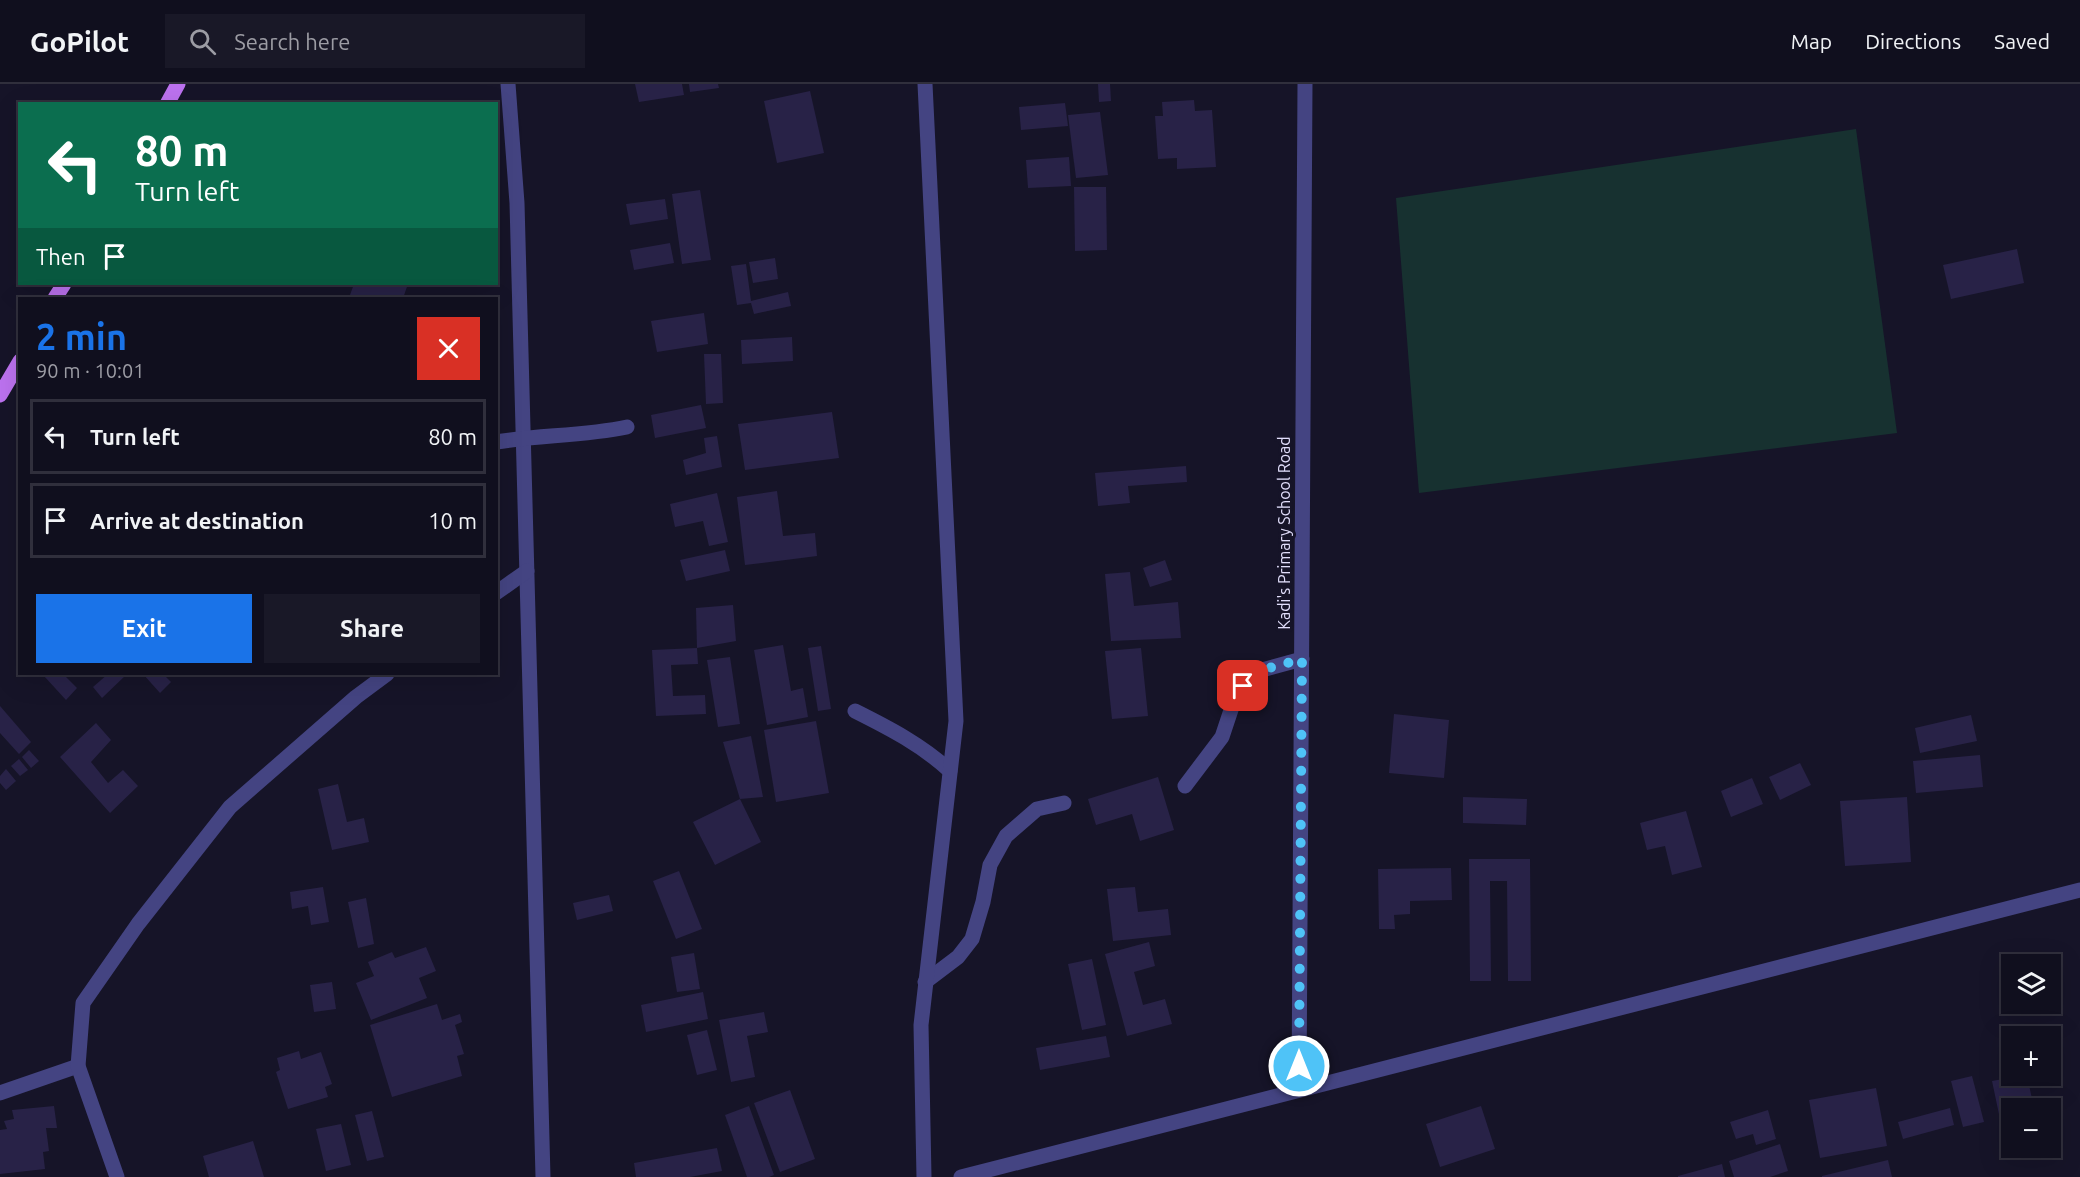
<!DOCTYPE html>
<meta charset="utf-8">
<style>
body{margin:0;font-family:Ubuntu,sans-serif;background:#191827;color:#f1f3f6;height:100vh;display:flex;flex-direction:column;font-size:22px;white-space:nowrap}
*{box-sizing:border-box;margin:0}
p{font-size:20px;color:#9c9ca4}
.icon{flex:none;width:33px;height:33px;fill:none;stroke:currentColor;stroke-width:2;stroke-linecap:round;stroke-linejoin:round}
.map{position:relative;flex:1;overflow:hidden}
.side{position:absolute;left:18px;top:213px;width:480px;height:378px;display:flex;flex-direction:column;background:#100f1e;border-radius:0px;box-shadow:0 6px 24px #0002,0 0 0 2px #302f3c}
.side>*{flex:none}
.top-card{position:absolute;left:18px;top:18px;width:480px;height:183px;border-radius:0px;box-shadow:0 6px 24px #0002,0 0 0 2px #302f3c;background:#0b6e4f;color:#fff;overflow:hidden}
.controls{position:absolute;left:2001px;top:870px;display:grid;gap:12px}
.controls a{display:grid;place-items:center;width:60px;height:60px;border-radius:0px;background:#100f1e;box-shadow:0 6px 24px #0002,0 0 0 2px #302f3c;font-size:30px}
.pin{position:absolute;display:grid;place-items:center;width:51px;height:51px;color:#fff;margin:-26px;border-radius:12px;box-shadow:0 3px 9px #0006}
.me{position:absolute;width:66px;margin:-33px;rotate:0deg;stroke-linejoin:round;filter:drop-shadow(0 0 4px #0008)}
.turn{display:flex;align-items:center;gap:21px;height:126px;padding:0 18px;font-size:27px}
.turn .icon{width:78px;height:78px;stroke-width:2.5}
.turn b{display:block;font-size:42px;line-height:51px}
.then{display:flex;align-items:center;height:57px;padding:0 18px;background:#0003;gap:12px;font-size:22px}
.round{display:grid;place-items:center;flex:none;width:63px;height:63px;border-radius:0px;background:#191827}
.headline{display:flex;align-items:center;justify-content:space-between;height:102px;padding:0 18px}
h1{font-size:36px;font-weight:600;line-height:45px;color:#1a73e8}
.primary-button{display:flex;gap:12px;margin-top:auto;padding:12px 18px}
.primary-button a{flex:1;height:69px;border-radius:0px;background:#1a73e8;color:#fff;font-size:24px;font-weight:600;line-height:69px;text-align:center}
.primary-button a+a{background:#191827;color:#f1f3f6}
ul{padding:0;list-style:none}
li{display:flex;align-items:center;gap:18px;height:75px;margin:0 12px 9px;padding:0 6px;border:3px solid #302f3c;border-radius:0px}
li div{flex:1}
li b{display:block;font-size:22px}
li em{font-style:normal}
header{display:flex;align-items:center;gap:36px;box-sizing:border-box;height:84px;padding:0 30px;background:#100f1e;border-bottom:2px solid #302f3c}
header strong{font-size:28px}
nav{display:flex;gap:33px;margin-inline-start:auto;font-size:21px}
.search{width:420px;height:54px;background:#191827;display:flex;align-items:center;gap:15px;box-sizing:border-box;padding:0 21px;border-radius:0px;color:#9c9ca4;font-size:22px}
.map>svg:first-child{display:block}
.green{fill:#173130}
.building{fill:#282247}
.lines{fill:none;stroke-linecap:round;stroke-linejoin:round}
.minor{stroke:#444482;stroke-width:15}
.major{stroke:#bc72ef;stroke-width:15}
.route{stroke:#4fc3f7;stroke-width:10;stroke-dasharray:0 18}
.labels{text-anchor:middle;stroke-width:6;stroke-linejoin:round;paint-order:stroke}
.street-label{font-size:16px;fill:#e1defb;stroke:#161428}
</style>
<header>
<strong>GoPilot</strong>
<div class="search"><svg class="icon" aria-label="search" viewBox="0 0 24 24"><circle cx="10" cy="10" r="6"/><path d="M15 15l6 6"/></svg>Search here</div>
<nav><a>Map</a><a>Directions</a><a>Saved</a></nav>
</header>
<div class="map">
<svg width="2080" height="1093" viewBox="0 0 2080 1093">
<rect width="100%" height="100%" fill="#161428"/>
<path class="green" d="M1856 45 1897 349 1419 409 1396 114Z"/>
<g class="building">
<path d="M635 0H682L684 11 639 18Z"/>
<path d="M689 0H718L719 4 690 8Z"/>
<path d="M1098 0H1110L1111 17 1099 18Z"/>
<path d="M810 7 824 69 777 79 764 17Z"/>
<path d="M1194 16 1195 27 1212 26 1216 83 1177 85V74L1158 75 1155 32H1163L1162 18Z"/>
<path d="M1065 19 1068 42 1021 46 1019 23Z"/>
<path d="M1100 28 1108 91 1076 94 1068 31Z"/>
<path d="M1069 73 1071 102 1028 104 1026 76Z"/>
<path d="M1074 103H1106L1107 166 1075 167Z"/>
<path d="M700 106 711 176 682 180 672 110Z"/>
<path d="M665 115 668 135 630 141 626 120Z"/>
<path d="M670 159 674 179 634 186 630 166Z"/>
<path d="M2017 165 2024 199 1951 215 1943 181Z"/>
<path d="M775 174 778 195 753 199 749 178Z"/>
<path d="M746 180 751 217 788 208 791 222 754 230 751 219 737 221 731 182Z"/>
<path d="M354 200H408L403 214H359L350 211Z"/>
<path d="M704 229 708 260 657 268 651 237Z"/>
<path d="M792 253 793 277 742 280 741 256Z"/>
<path d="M704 270H721L723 319 706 320Z"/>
<path d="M701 321 706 344 655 354 651 331Z"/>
<path d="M832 328 839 374 745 386 738 340Z"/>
<path d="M717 352 722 383 686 391 683 376 706 369 704 354Z"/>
<path d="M1186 382 1187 398 1128 402 1130 419 1098 422 1095 389Z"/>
<path d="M777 407 783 452 815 449 817 472 745 481 737 413Z"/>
<path d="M717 409 728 458 709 462 703 437 675 443 670 420Z"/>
<path d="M725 466 730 487 686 497 680 476Z"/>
<path d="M1165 476 1172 496 1150 503 1143 484Z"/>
<path d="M1130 488 1134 522 1178 518 1181 554 1111 557 1105 490Z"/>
<path d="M733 521 736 557 697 564 696 524Z"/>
<path d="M783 561 791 607 803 604 808 633 767 641 754 566Z"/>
<path d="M821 562 831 625 818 627 808 564Z"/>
<path d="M697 564 698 580 671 581 673 612 705 611 706 630 656 632 652 566Z"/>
<path d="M1141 564 1148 632 1112 635 1105 567Z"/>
<path d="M730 573 740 640 718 643 707 576Z"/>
<path d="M47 590H63L77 604 66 616 44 592Z"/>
<path d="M108 590H127L102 614 93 603Z"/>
<path d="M143 590H163L171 598 160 609Z"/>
<path d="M0 622 31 658 19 670 0 649Z"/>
<path d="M1394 630 1449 636 1444 694 1389 689Z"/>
<path d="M1971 631 1977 657 1920 669 1915 644Z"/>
<path d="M816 637 829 709 776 718 764 646Z"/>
<path d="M96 639 111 656 91 678 108 699 123 686 138 702 110 729 60 673Z"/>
<path d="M751 652 763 713 740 715 761 758 715 781 693 738 740 715 723 658Z"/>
<path d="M29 666 39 677 31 684 22 673Z"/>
<path d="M1980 671 1983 703 1916 709 1913 677Z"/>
<path d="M19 675 28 686 20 692 11 682Z"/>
<path d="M1800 679 1811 701 1780 716 1769 693Z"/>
<path d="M6 685 16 697 6 706 0 699V692Z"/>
<path d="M1158 693 1174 746 1140 757 1132 730 1096 741 1088 715Z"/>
<path d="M1752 694 1763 720 1731 733 1721 707Z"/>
<path d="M338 700 347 738 364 734 369 758 332 766 318 705Z"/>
<path d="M1463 713 1527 715 1526 741 1463 739Z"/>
<path d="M1907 713 1911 778 1845 782 1840 717Z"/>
<path d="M1686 727 1702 783 1672 791 1665 762 1647 766 1640 739Z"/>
<path d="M1469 775H1530L1531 897H1508L1507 797H1490L1491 897H1470Z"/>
<path d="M1451 784 1452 816 1410 817V830L1394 831 1395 845H1379L1378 785Z"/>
<path d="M679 787 702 845 676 855 653 797Z"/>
<path d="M323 803 329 838 311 841 308 822 292 825 290 808Z"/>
<path d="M1135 803 1138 828 1168 825 1171 851 1113 857 1107 805Z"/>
<path d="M609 811 613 827 577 836 573 819Z"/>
<path d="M366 814 374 860 358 864 348 818Z"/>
<path d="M1149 858 1155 882 1134 888 1143 921 1165 915 1172 940 1127 952 1105 870Z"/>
<path d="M426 863 436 887 419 894 427 914 371 936 356 899 374 892 368 878 392 868 395 874Z"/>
<path d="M694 869 700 905 677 908 671 873Z"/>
<path d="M1092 875 1106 941 1082 946 1068 880Z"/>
<path d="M332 898 336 925 314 928 310 901Z"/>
<path d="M703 908 708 935 646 948 641 921Z"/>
<path d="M437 920 442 936 460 930 462 938 455 941 464 970 457 972 462 992 392 1013 370 941Z"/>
<path d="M764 928 768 948 747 952 755 993 731 998 719 936Z"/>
<path d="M707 946 717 986 697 991 687 951Z"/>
<path d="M1106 952 1110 973 1040 986 1036 964Z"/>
<path d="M299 967 301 975 321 968 332 1000 325 1003 328 1013 288 1025 276 988 280 986 277 974Z"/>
<path d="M1972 992 1984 1038 1963 1043 1951 997Z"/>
<path d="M2019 992H2027L2034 1024H2012V1033L2000 1035 1992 997Z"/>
<path d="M1876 1004 1887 1062 1820 1074 1809 1016Z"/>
<path d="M790 1006 815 1075 780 1088 754 1019Z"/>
<path d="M54 1022 57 1044H46L49 1067 43 1068 45 1085 0 1090V1046L7 1045 4 1037 14 1035 12 1026Z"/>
<path d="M749 1022 774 1091 769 1093H747L725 1031Z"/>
<path d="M1481 1022 1495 1065 1440 1083 1426 1040Z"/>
<path d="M1950 1024 1954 1041 1903 1055 1898 1038Z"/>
<path d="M1768 1026 1776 1055 1756 1061 1753 1050 1736 1055 1730 1038Z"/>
<path d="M372 1027 384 1073 367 1077 355 1031Z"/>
<path d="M341 1040 351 1081 326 1087 316 1045Z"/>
<path d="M253 1057 264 1093H209L203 1072Z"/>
<path d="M1780 1060 1788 1087 1770 1093H1734L1729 1077Z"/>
<path d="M717 1064 722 1087 690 1093H636L634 1079Z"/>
<path d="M1888 1076 1892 1093H1822V1092Z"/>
<path d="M1722 1080 1725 1093H1678V1092Z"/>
</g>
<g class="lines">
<g class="minor">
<path d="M508 0 517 119 543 1093"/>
<path d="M496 358C540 351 584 352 627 343"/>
<path d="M496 509 527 487"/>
<path d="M855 627C889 644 922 661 950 687"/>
<path d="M1185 702 1222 653 1235 614 1251 589 1302 575"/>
<path d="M925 898 958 873 972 855 983 818 990 781 1006 752 1037 725 1064 719"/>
<path d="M1299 1006 1305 0"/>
<path d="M0 1009 78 982"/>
<path d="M117 1093 78 982 83 919 138 840 230 723 356 613 387 590"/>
<path d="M924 1093 921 941 956 637 925 0"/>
<path d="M961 1093 2080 806"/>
</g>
<g class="major">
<path d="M167 20 178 0"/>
<path d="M55 214 64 200"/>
<path d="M0 311 20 277"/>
</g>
</g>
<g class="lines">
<path class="route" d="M1243 602 1251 589 1302 575 1299 982"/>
</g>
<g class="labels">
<g class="street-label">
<text transform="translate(1284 449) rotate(-90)" y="6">Kadi's Primary School Road</text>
</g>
</g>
</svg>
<div class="controls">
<a><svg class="icon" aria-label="layers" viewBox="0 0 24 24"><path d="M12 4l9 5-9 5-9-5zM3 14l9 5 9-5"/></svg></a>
<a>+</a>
<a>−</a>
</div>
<div class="pin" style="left:1243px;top:602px;background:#d93025"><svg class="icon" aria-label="arrive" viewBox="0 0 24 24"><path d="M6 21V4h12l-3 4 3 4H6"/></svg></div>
<svg class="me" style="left:1299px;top:982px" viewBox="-20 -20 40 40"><circle r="17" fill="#4fc3f7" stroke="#fff" stroke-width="3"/><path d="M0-11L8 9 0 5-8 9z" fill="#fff"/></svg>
<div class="top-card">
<div class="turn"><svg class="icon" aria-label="left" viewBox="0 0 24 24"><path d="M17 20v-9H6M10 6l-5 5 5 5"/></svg><div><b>80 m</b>Turn left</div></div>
<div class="then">Then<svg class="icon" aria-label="arrive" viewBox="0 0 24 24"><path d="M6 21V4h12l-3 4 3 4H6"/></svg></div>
</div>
<section class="side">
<div class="headline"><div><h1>2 min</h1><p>90 m · 10:01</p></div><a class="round" style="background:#d93025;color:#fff"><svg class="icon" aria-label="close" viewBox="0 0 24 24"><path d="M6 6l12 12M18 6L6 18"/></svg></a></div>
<ul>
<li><svg class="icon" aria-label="left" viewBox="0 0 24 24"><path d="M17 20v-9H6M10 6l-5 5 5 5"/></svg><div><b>Turn left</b></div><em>80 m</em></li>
<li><svg class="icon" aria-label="arrive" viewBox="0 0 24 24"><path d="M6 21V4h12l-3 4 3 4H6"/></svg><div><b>Arrive at destination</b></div><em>10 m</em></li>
</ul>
<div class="primary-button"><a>Exit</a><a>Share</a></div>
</section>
</div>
